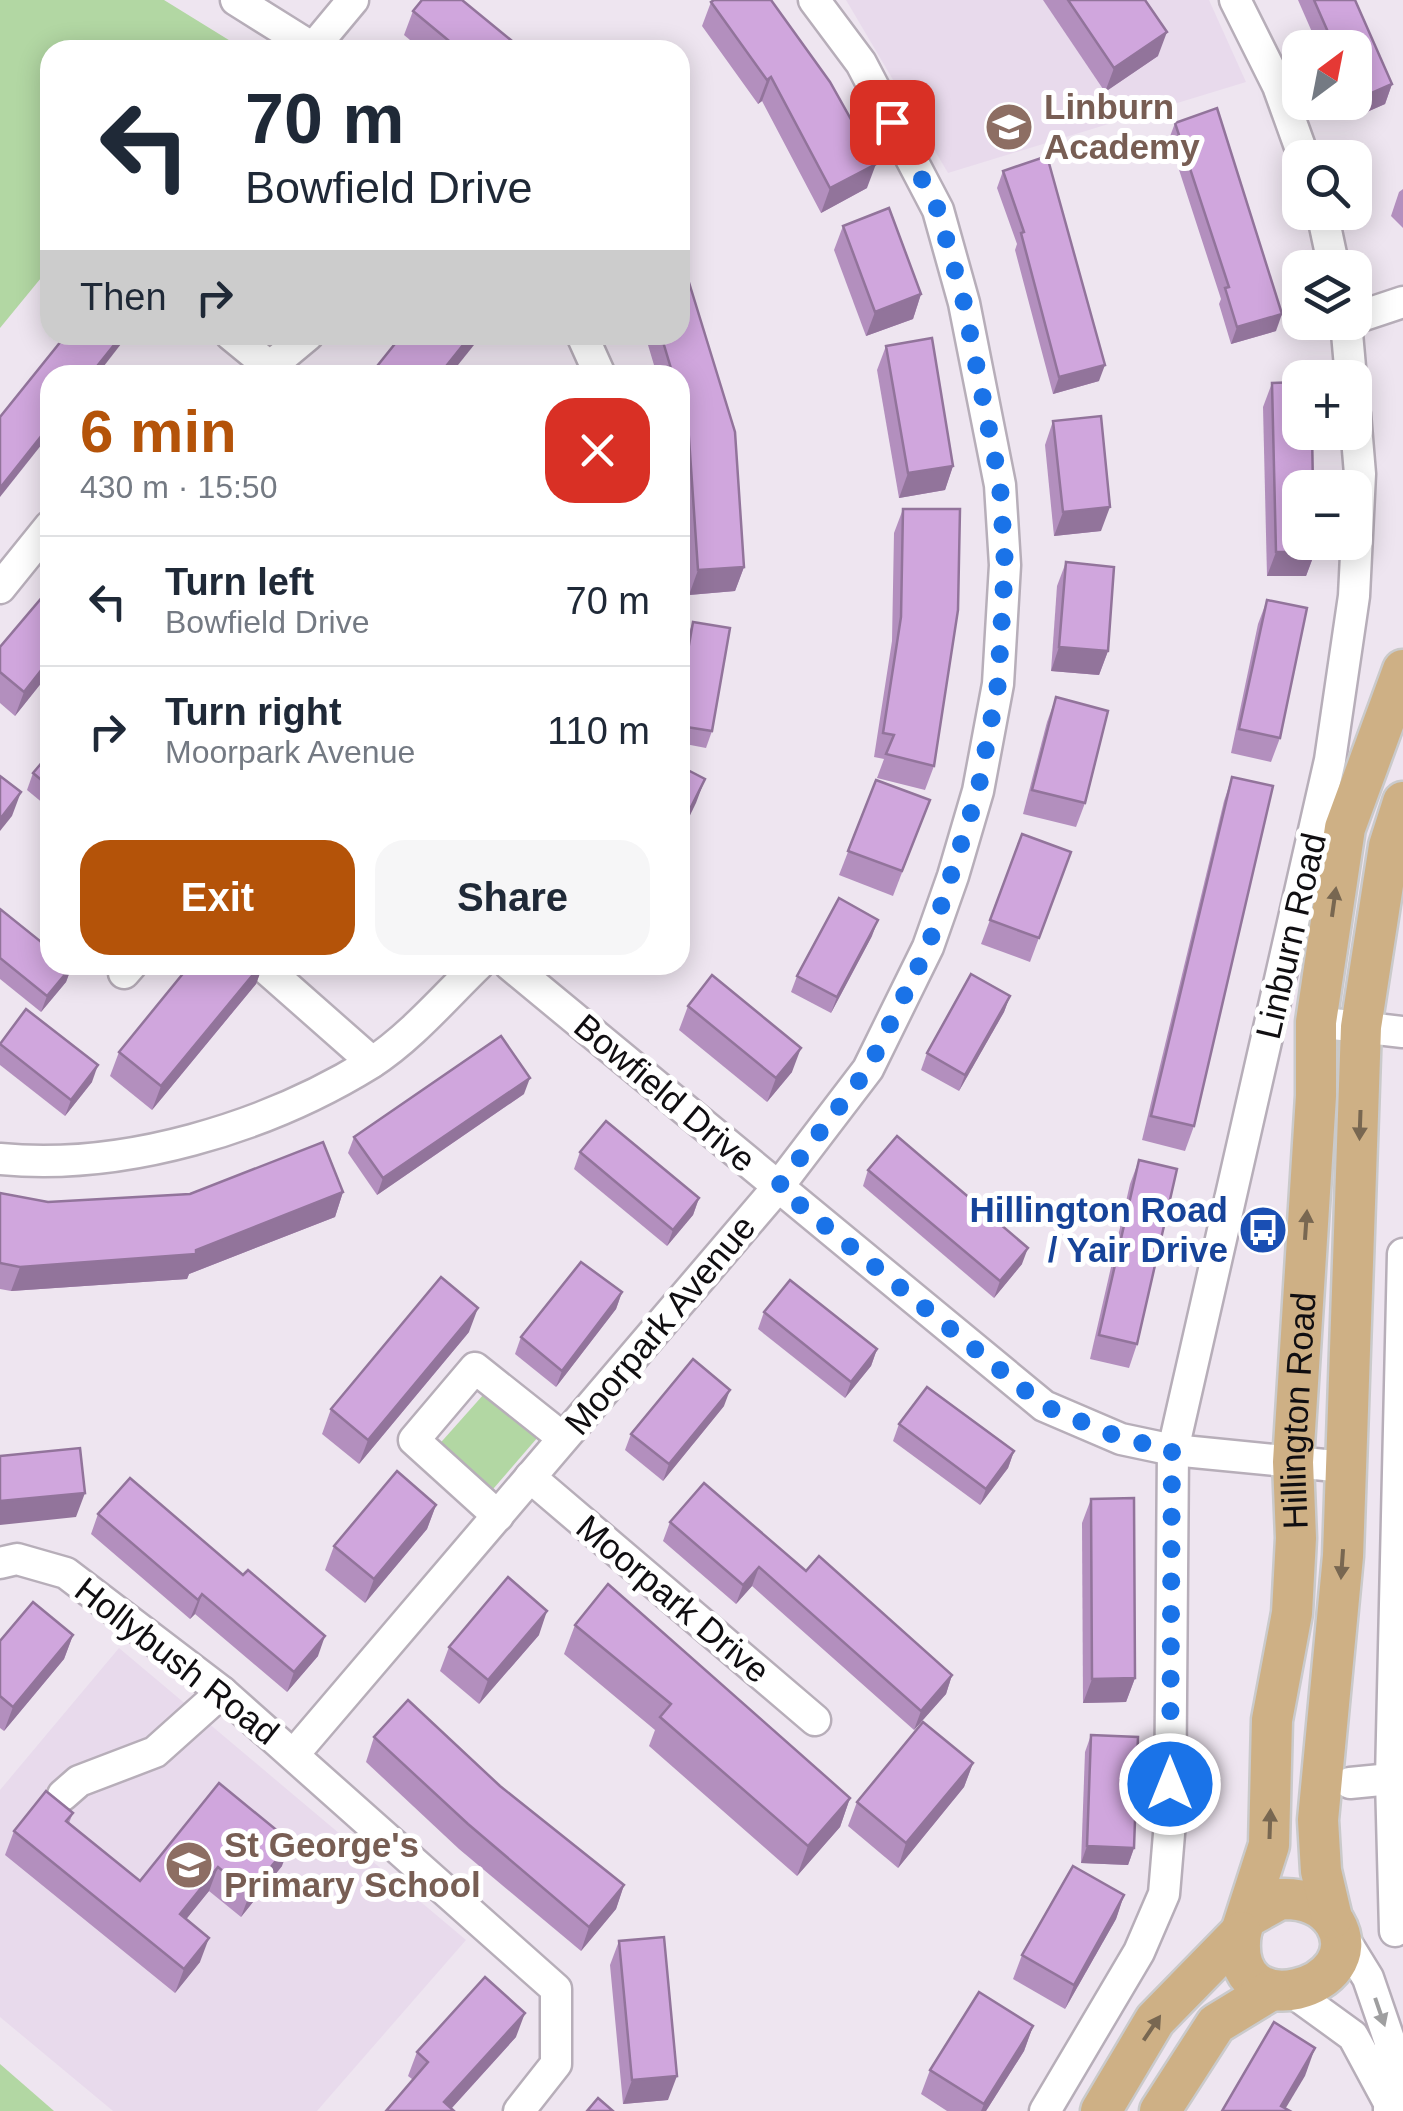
<!DOCTYPE html>
<meta charset="utf-8">
<style>
body{margin:0;font-family:Arial,sans-serif;background:#f6f6f7;color:#1f2937;height:100vh;display:flex;flex-direction:column;font-size:38px;white-space:nowrap}
*{box-sizing:border-box;margin:0}
p{font-size:32px;color:#747a83}
.icon{flex:none;width:55px;height:55px;fill:none;stroke:currentColor;stroke-width:2;stroke-linecap:round;stroke-linejoin:round}
.map{position:relative;flex:1;overflow:hidden}
.panel{position:absolute;left:40px;top:365px;width:650px;height:610px;display:flex;flex-direction:column;background:#fff;border-radius:30px;box-shadow:0 5px 25px #0003}
.panel>*{flex:none}
.banner{position:absolute;left:40px;top:40px;width:650px;height:305px;border-radius:30px;box-shadow:0 5px 25px #0003;background:#fff;color:#1f2937;overflow:hidden}
.needle{width:65px;rotate:32deg}
.controls{position:absolute;left:1282px;top:30px;display:grid;gap:20px}
.controls a{display:grid;place-items:center;width:90px;height:90px;border-radius:20px;background:#fff;box-shadow:0 5px 25px #0003;font-size:50px}
.pin{position:absolute;display:grid;place-items:center;width:85px;height:85px;color:#fff;margin:-42px;border-radius:20px;box-shadow:0 5px 15px #0006}
.me{position:absolute;width:110px;margin:-55px;rotate:0deg;stroke-linejoin:round;filter:drop-shadow(0 0 8px #0008)}
.turn{display:flex;align-items:center;gap:35px;height:210px;padding:0 40px;font-size:45px}
.turn .icon{width:130px;height:130px;stroke-width:2.5}
.turn b{display:block;font-size:70px;line-height:85px}
.then{display:flex;align-items:center;height:95px;padding:0 40px;background:#0003;gap:20px;font-size:38px}
.round{display:grid;place-items:center;flex:none;width:105px;height:105px;border-radius:30px;background:#f6f6f7}
.headline{display:flex;align-items:center;justify-content:space-between;height:170px;padding:0 40px}
h1{font-size:60px;font-weight:700;line-height:75px;color:#b45309}
.primary-button{display:flex;gap:20px;margin-top:auto;padding:20px 40px}
.primary-button a{flex:1;height:115px;border-radius:30px;background:#b45309;color:#fff;font-size:40px;font-weight:700;line-height:115px;text-align:center}
.primary-button a+a{background:#f6f6f7;color:#1f2937}
ul{padding:0;list-style:none}
li{display:flex;align-items:center;gap:30px;height:130px;padding:0 40px;border-top:2px solid #e0e1e3}
li div{flex:1}
li b{display:block;font-size:38px}
li em{font-style:normal}
.map>svg:first-child{display:block}
.built{fill:#e8daec}
.green{fill:#b2d7a3}
.lines{fill:none;stroke-linecap:round;stroke-linejoin:round}
.minor-casing{stroke:#b7aeb9;stroke-width:35}
.major-casing{stroke:#cacacb;stroke-width:45}
.minor{stroke:#fff;stroke-width:30}
.major{stroke:#ceb085;stroke-width:40}
.wall{fill:#b38fbe}
.shaded-wall{fill:#92749b}
.building{fill:#d0a6dd;stroke:#92749b;stroke-width:2.5}
.oneway{fill:#786751}
.oneway2{fill:#9f9fa0}
.route{stroke:#1a73e8;stroke-width:18;stroke-dasharray:0 32.4}
.labels{text-anchor:middle;stroke-width:10;stroke-linejoin:round;paint-order:stroke}
.education-label{font-size:35px;font-weight:bold;fill:#785e54;stroke:#fff;text-anchor:start}
.street-label{font-size:35px;fill:#100e11;stroke:#fff}
.transit-label{font-size:35px;font-weight:bold;fill:#164399;stroke:#fff;text-anchor:end}
</style>
<div class="map">
<svg width="1403" height="2111" viewBox="0 0 1403 2111">
<rect width="100%" height="100%" fill="#eee5f0"/>
<g class="built">
<path d="M846 0H1209L1246 82 948 173Z"/>
<path d="M119 1648 466 1940 317 2111H113L0 2017V1790Z"/>
</g>
<g class="green">
<path d="M0 0H164L245 50H50V267L0 328Z"/>
<path d="M484 1394 538 1437 487 1496 435 1449Z"/>
<path d="M0 2064 54 2111H0Z"/>
</g>
<g class="lines">
<g class="minor-casing">
<g id="minor">
<path d="M236 0 316 50"/>
<path d="M1235 0 1278 86 1304 158"/>
<path d="M313 48 353 0"/>
<path d="M1322 212 1334 268"/>
<path d="M1355 318 1403 302"/>
<path d="M1346 322 1351 378"/>
<path d="M231 335 269 366"/>
<path d="M582 335 600 375"/>
<path d="M260 375 308 335"/>
<path d="M0 588 50 526"/>
<path d="M262 965 372 1062"/>
<path d="M510 965 1044 1406 1121 1439 1173 1450 1345 1467"/>
<path d="M124 973 131 965"/>
<path d="M1316 1022 1403 1032"/>
<path d="M0 1159C123 1171 266 1128 371 1063 410 1038 445 997 478 965"/>
<path d="M530 1477 815 1720"/>
<path d="M498 1516 414 1440 475 1368 563 1438"/>
<path d="M0 1563 17 1559 66 1573 222 1692 556 1989V2064L519 2111"/>
<path d="M294 1754 778 1187 868 1069 928 947 953 876 978 791 998 684 1005 565 1000 485 964 303 938 210 861 63 814 0"/>
<path d="M1350 1783 1391 1779"/>
<path d="M63 1795 79 1781 155 1752 222 1692"/>
<path d="M1339 1931 1368 1978 1390 2042 1389 2111"/>
<path d="M1395 1931 1391 1779 1403 1254"/>
<path d="M1291 1991 1353 2036 1387 2099"/>
<path d="M1045 2111 1139 1952 1164 1894 1170 1822 1173 1450 1330 760 1354 596 1360 474 1355 414"/>
</g>
</g>
<g class="major-casing">
<g id="major">
<path id="s1" d="M1246 1918 1280 1899C1301 1898 1323 1904 1335 1923 1373 1987 1226 2032 1241 1932L1269 1845 1272 1720 1292 1613 1296 1538 1293 1462 1316 1096V1022L1345 828 1403 670"/>
<path d="M1332 1918 1321 1871 1318 1820 1343 1556 1361 1027 1389 846 1403 802"/>
<path d="M1101 2111 1155 2020 1241 1932"/>
<path d="M1160 2111 1216 2024 1270 1991"/>
</g>
</g>
<use href="#minor" class="minor"/>
<use href="#major" class="major"/>
</g>
<g class="wall">
<path d="M1043 0H1145L1158 56 1105 92Z"/>
<path d="M1298 0H1355L1392 84 1385 104 1351 119 1343 102H1355V48H1319Z"/>
<path d="M711 2 867 188 821 213 762 101 758 104 702 26Z"/>
<path d="M413 11 523 50H422L404 35Z"/>
<path d="M1175 123 1276 331 1231 344 1219 304 1221 299 1169 139Z"/>
<path d="M1003 171 1099 381 1053 394 1015 250 1017 244 997 188Z"/>
<path d="M1403 189V228L1391 216 1399 192Z"/>
<path d="M843 226 921 294 913 319 866 336 834 250Z"/>
<path d="M645 335H680L744 567 735 591 689 595 680 456V375H657Z"/>
<path d="M886 346 953 466 945 490 899 498 877 370Z"/>
<path d="M1272 383 1315 552 1306 576H1267L1263 407Z"/>
<path d="M1053 421 1101 531 1054 536 1045 445Z"/>
<path d="M903 509 934 766 925 790 877 778 884 759 874 757 892 641 894 533Z"/>
<path d="M1066 562 1108 651 1099 675 1051 671 1057 586Z"/>
<path d="M50 588V672L15 716 0 703V647Z"/>
<path d="M1267 600 1280 738 1271 762 1231 753 1258 624Z"/>
<path d="M693 622 712 731 706 748 680 743V678L687 638Z"/>
<path d="M1056 697 1085 803 1076 827 1023 814 1047 722Z"/>
<path d="M50 753V809L27 790 33 773Z"/>
<path d="M1232 777 1194 1126 1185 1151 1142 1140 1224 801Z"/>
<path d="M876 780 930 800 893 896 839 875Z"/>
<path d="M1022 834 1071 852 1030 962 981 944Z"/>
<path d="M0 909 72 966 66 982 41 1012 0 979Z"/>
<path d="M872 936 831 1013 791 992 797 976Z"/>
<path d="M190 965H263L256 984 152 1110 110 1076 119 1052Z"/>
<path d="M1010 996 1004 1012 959 1091 921 1070 927 1053Z"/>
<path d="M688 1006 792 1072 767 1102 679 1030Z"/>
<path d="M0 1042 92 1082 65 1116 0 1065Z"/>
<path d="M524 1094 377 1195 348 1153 354 1137Z"/>
<path d="M580 1152 699 1198 693 1215 667 1246 574 1169Z"/>
<path d="M1139 1160 1137 1344 1129 1368 1090 1359 1130 1184Z"/>
<path d="M868 1170 1022 1264 994 1298 863 1186Z"/>
<path d="M343 1192 335 1217 189 1274 187 1279 11 1291 0 1289V1193L48 1202Z"/>
<path d="M622 1292 616 1309 556 1387 515 1354 521 1337Z"/>
<path d="M764 1312 877 1349 871 1366 845 1398 758 1329Z"/>
<path d="M469 1332 359 1464 322 1434 331 1409Z"/>
<path d="M724 1406 663 1481 625 1450 631 1434Z"/>
<path d="M899 1424 1014 1451 1008 1468 980 1505 893 1441Z"/>
<path d="M1091 1499 1135 1678 1126 1702 1083 1703 1082 1523Z"/>
<path d="M436 1505 427 1529 365 1603 325 1570 334 1546Z"/>
<path d="M98 1514 318 1656 287 1692 195 1614 190 1619 91 1534Z"/>
<path d="M670 1522 806 1571 952 1675 946 1694 914 1730 752 1586 736 1604 663 1541Z"/>
<path d="M575 1625 850 1798 840 1827 797 1876 649 1746 655 1730 564 1654Z"/>
<path d="M73 1635 64 1659 4 1731 0 1728V1641Z"/>
<path d="M539 1635 479 1704 440 1671 449 1647Z"/>
<path d="M1091 1735 1134 1848 1128 1865 1081 1863 1085 1752Z"/>
<path d="M374 1737 624 1885 616 1909 581 1951 459 1849 366 1762Z"/>
<path d="M973 1763 964 1787 898 1868 848 1826 857 1802Z"/>
<path d="M219 1783 282 1866 241 1917 209 1891 186 1919 200 1962 175 1993 5 1855 14 1831 73 1813 69 1823 140 1881Z"/>
<path d="M1124 1895 1116 1919 1065 2009 1013 1979 1022 1955Z"/>
<path d="M619 1941 668 2100 623 2104 610 1965Z"/>
<path d="M1033 2026 1024 2051 986 2111H947L921 2094 930 2070Z"/>
<path d="M516 2037 451 2109 408 2076 417 2052Z"/>
</g>
<g class="shaded-wall">
<path d="M1167 32 1158 56 1105 92 1114 68Z"/>
<path d="M771 77 762 101 758 104 767 80Z"/>
<path d="M1392 84 1385 104 1351 119 1358 99Z"/>
<path d="M876 164 867 188 821 213 830 188Z"/>
<path d="M921 294 913 319 866 336 875 312Z"/>
<path d="M1282 314 1276 331 1231 344 1237 327Z"/>
<path d="M122 335H128L97 375H90Z"/>
<path d="M471 335H482L450 375H439Z"/>
<path d="M1105 365 1099 381 1053 394 1059 377Z"/>
<path d="M50 425V434L0 497V488Z"/>
<path d="M953 466 945 490 899 498 908 473Z"/>
<path d="M1110 507 1101 531 1054 536 1063 512Z"/>
<path d="M1276 552H1315L1306 576H1267Z"/>
<path d="M744 567 735 591 689 595 698 570Z"/>
<path d="M1059 647 1108 651 1099 675 1051 671Z"/>
<path d="M50 659V672L15 716 24 692Z"/>
<path d="M705 779 696 803 680 836V829Z"/>
<path d="M21 792 12 816 0 831V819Z"/>
<path d="M878 920 872 936 831 1013 837 997Z"/>
<path d="M261 965H263L256 984 152 1110 161 1086Z"/>
<path d="M72 966 66 982 41 1012 47 996Z"/>
<path d="M1010 996 1004 1012 959 1091 965 1075Z"/>
<path d="M801 1048 792 1072 767 1102 776 1078Z"/>
<path d="M98 1065 92 1082 65 1116 71 1100Z"/>
<path d="M530 1078 524 1094 377 1195 383 1178Z"/>
<path d="M343 1192 335 1217 189 1274 187 1279 11 1291 20 1267 196 1250Z"/>
<path d="M699 1198 693 1215 667 1246 673 1230Z"/>
<path d="M1028 1248 1022 1264 994 1298 1000 1281Z"/>
<path d="M622 1292 616 1309 556 1387 562 1371Z"/>
<path d="M478 1308 469 1332 359 1464 368 1440Z"/>
<path d="M877 1349 871 1366 845 1398 851 1382Z"/>
<path d="M730 1390 724 1406 663 1481 669 1464Z"/>
<path d="M1014 1451 1008 1468 980 1505 986 1489Z"/>
<path d="M85 1493 76 1517 0 1525V1501Z"/>
<path d="M436 1505 427 1529 365 1603 374 1579Z"/>
<path d="M759 1567 752 1586 736 1604 743 1585Z"/>
<path d="M202 1594 195 1614 190 1619 198 1600Z"/>
<path d="M547 1611 539 1635 479 1704 488 1680Z"/>
<path d="M73 1635 64 1659 4 1731 13 1707Z"/>
<path d="M325 1636 318 1656 287 1692 294 1672Z"/>
<path d="M952 1675 946 1694 914 1730 921 1711Z"/>
<path d="M1135 1678 1126 1702 1083 1703 1092 1679Z"/>
<path d="M973 1763 964 1787 898 1868 906 1843Z"/>
<path d="M850 1798 840 1827 797 1876 808 1846Z"/>
<path d="M291 1842 282 1866 241 1917 250 1893Z"/>
<path d="M1087 1846 1134 1848 1128 1865 1081 1863Z"/>
<path d="M218 1867 209 1891 171 1938 180 1914Z"/>
<path d="M624 1885 616 1909 581 1951 589 1927Z"/>
<path d="M1124 1895 1116 1919 1065 2009 1074 1985Z"/>
<path d="M209 1938 200 1962 175 1993 184 1969Z"/>
<path d="M525 2013 516 2037 449 2111 444 2102Z"/>
<path d="M1033 2026 1024 2051 986 2111H981L984 2104Z"/>
<path d="M1315 2048 1305 2076 1284 2111 1281 2106Z"/>
<path d="M677 2076 668 2100 623 2104 632 2080Z"/>
</g>
<g class="building">
<path d="M422 0H462L523 50H460L413 11Z"/>
<path d="M714 0H771L830 82 876 164 830 188 771 77 767 80 711 2Z"/>
<path d="M1068 0H1145L1167 32 1114 68Z"/>
<path d="M1314 0H1355L1392 84 1358 99 1355 93V48H1335Z"/>
<path d="M1217 108 1282 314 1237 327 1225 288 1229 287 1175 123Z"/>
<path d="M1047 156 1105 365 1059 377 1021 233 1024 232 1003 171Z"/>
<path d="M889 208 921 294 875 312 843 226Z"/>
<path d="M687 276 735 432 744 567 698 570 688 424 680 397V375H673L661 335H680V278Z"/>
<path d="M66 335H122L90 375H50V425L0 488V417Z"/>
<path d="M402 335H471L439 375H370Z"/>
<path d="M932 338 953 466 908 473 886 346Z"/>
<path d="M1300 382V432H1312L1313 488H1300V542H1314L1315 552H1276L1272 383Z"/>
<path d="M1101 416 1110 507 1063 512 1053 421Z"/>
<path d="M903 509H960L958 610 934 766 886 754 894 735 883 733 901 617Z"/>
<path d="M1066 562 1114 567 1108 651 1059 647Z"/>
<path d="M50 588V659L24 692 0 672V647Z"/>
<path d="M1267 600 1307 608 1280 738 1239 729Z"/>
<path d="M693 622 730 628 712 731 680 726V696Z"/>
<path d="M1056 697 1108 711 1085 803 1032 790Z"/>
<path d="M50 753V787L33 773Z"/>
<path d="M680 766 705 779 680 829Z"/>
<path d="M0 776 21 792 0 819Z"/>
<path d="M1232 777 1273 786 1194 1126 1151 1116Z"/>
<path d="M876 780 930 800 902 871 848 851Z"/>
<path d="M1022 834 1071 852 1039 938 990 920Z"/>
<path d="M839 898 878 920 837 997 797 976Z"/>
<path d="M0 909 50 949V965L72 966 47 996 0 958Z"/>
<path d="M190 965H261L161 1086 119 1052Z"/>
<path d="M971 974 1010 996 965 1075 927 1053Z"/>
<path d="M712 975 801 1048 776 1078 688 1006Z"/>
<path d="M26 1009 98 1065 71 1100 0 1044Z"/>
<path d="M501 1036 530 1078 383 1178 354 1137Z"/>
<path d="M606 1121 699 1198 673 1230 580 1152Z"/>
<path d="M897 1136 1028 1248 1000 1281 868 1170Z"/>
<path d="M323 1142 343 1192 196 1250V1254L20 1267 0 1263V1193L48 1202 190 1194Z"/>
<path d="M1139 1160 1177 1169 1137 1344 1099 1335Z"/>
<path d="M581 1262 622 1292 562 1371 521 1337Z"/>
<path d="M441 1277 478 1308 368 1440 331 1409Z"/>
<path d="M790 1280 877 1349 851 1382 764 1312Z"/>
<path d="M693 1359 730 1390 669 1464 631 1434Z"/>
<path d="M927 1387 1014 1451 986 1489 899 1424Z"/>
<path d="M80 1448 85 1493 0 1501V1456Z"/>
<path d="M397 1471 436 1505 374 1579 334 1546Z"/>
<path d="M130 1478 243 1575 248 1570 325 1636 294 1672 202 1594 198 1600 98 1514Z"/>
<path d="M704 1483 806 1571 819 1556 952 1675 921 1711 759 1567 743 1585 670 1522Z"/>
<path d="M1134 1498 1135 1678 1092 1679 1091 1499Z"/>
<path d="M508 1577 547 1611 488 1680 449 1647Z"/>
<path d="M608 1584 850 1798 808 1846 660 1717 671 1704 575 1625Z"/>
<path d="M33 1602 73 1635 13 1707 0 1696V1641Z"/>
<path d="M408 1700 500 1786 624 1885 589 1927 468 1824 374 1737Z"/>
<path d="M923 1722 973 1763 906 1843 857 1802Z"/>
<path d="M1091 1735 1138 1737 1134 1848 1087 1846Z"/>
<path d="M219 1783 291 1842 250 1893 218 1867 180 1914 209 1938 184 1969 14 1831 46 1791 73 1813 66 1821 140 1881Z"/>
<path d="M1073 1866 1124 1895 1074 1985 1022 1955Z"/>
<path d="M664 1937 677 2076 632 2080 619 1941Z"/>
<path d="M485 1977 525 2013 444 2102 454 2111H386L428 2062 417 2052Z"/>
<path d="M979 1992 1033 2026 984 2104 930 2070Z"/>
<path d="M1274 2022 1315 2048 1281 2106 1290 2111H1222Z"/>
<path d="M598 2098 613 2111H587Z"/>
</g>
<defs><path id="oneway-solid" d="M-6-.8H1V-3.2L6.5 0L1 3.2V.8H-6Z" transform="scale(2.5)"/></defs>
<g class="oneway">
<use href="#oneway-solid" transform="translate(1334 902) rotate(-82)"/>
<use href="#oneway-solid" transform="translate(1360 1125) rotate(92)"/>
<use href="#oneway-solid" transform="translate(1306 1225) rotate(-86)"/>
<use href="#oneway-solid" transform="translate(1342 1564) rotate(94)"/>
<use href="#oneway-solid" transform="translate(1270 1824) rotate(-88)"/>
<use href="#oneway-solid" transform="translate(1152 2028) rotate(-56)"/>
</g>
<use class="oneway2" href="#oneway-solid" transform="translate(1380 2012) rotate(71)"/>
<g class="lines">
<path class="route" d="M892 122 938 210 964 303 1000 485 1005 565 998 684 978 791 928 947 868 1069 778 1187 1044 1406 1121 1438 1172 1450 1170 1784"/>
</g>
<defs>
<g id="school-disc" transform="scale(2.5)"><circle r="9.5" fill="#8d6e63" stroke="#fff"/><path d="M0-5L7-2L0 1L-7-2ZM-4 1L0 2.5L4 1V4Q0 6-4 4Z" fill="#fff"/></g>
<g id="bus-disc" transform="scale(2.5)"><circle r="9.5" fill="#1a4fb4" stroke="#fff"/><path d="M-5-6H5V4H4V6H2V4H-2V6H-4V4H-5ZM-3.5-4V0h7V-4ZM-3.5 1.2v1.5H-2V1.2ZM2 1.2v1.5H3.5V1.2Z" fill="#fff"/></g>
</defs>
<g fill-rule="evenodd">
<use href="#school-disc" x="1009" y="127"/>
<use href="#bus-disc" x="1263" y="1230"/>
<use href="#school-disc" x="189" y="1865"/>
</g>
<g class="labels">
<g class="education-label">
<text x="1044" y="119">Linburn<tspan x="1044" dy="40">Academy</tspan></text>
<text x="224" y="1857">St George's<tspan x="224" dy="40">Primary School</tspan></text>
</g>
<g class="street-label">
<text transform="translate(1291 936) rotate(-77)" y="12">Linburn Road</text>
<text transform="translate(665 1093) rotate(40)" y="12">Bowfield Drive</text>
<text transform="translate(660 1325) rotate(-50)" y="12">Moorpark Avenue</text>
<text dy="12" stroke="none"><textPath href="#s1" startOffset="818">Hillington Road</textPath></text>
<text transform="translate(673 1599) rotate(40)" y="12">Moorpark Drive</text>
<text transform="translate(177 1661) rotate(38)" y="12">Hollybush Road</text>
</g>
<g class="transit-label">
<text x="1228" y="1222">Hillington Road<tspan x="1228" dy="40">/ Yair Drive</tspan></text>
</g>
</g>
</svg>
<div class="controls">
<a><svg class="needle" viewBox="-14 -14 28 28"><path d="M0-13l5 13h-10z" fill="#e53935"/><path d="M0 13l5-13h-10z" fill="#747a83"/></svg></a>
<a><svg class="icon" aria-label="search" viewBox="0 0 24 24"><circle cx="10" cy="10" r="6"/><path d="M15 15l6 6"/></svg></a>
<a><svg class="icon" aria-label="layers" viewBox="0 0 24 24"><path d="M12 4l9 5-9 5-9-5zM3 14l9 5 9-5"/></svg></a>
<a>+</a>
<a>−</a>
</div>
<div class="pin" style="left:892px;top:122px;background:#d93025"><svg class="icon" aria-label="arrive" viewBox="0 0 24 24"><path d="M6 21V4h12l-3 4 3 4H6"/></svg></div>
<svg class="me" style="left:1170px;top:1784px" viewBox="-20 -20 40 40"><circle r="17" fill="#1a73e8" stroke="#fff" stroke-width="3"/><path d="M0-11L8 9 0 5-8 9z" fill="#fff"/></svg>
<div class="banner">
<div class="turn"><svg class="icon" aria-label="left" viewBox="0 0 24 24"><path d="M17 20v-9H6M10 6l-5 5 5 5"/></svg><div><b>70 m</b>Bowfield Drive</div></div>
<div class="then">Then<svg class="icon" aria-label="right" viewBox="0 0 24 24"><path d="M7 20v-9h11M14 6l5 5-5 5"/></svg></div>
</div>
<section class="panel">
<div class="headline"><div><h1>6 min</h1><p>430 m · 15:50</p></div><a class="round" style="background:#d93025;color:#fff"><svg class="icon" aria-label="close" viewBox="0 0 24 24"><path d="M6 6l12 12M18 6L6 18"/></svg></a></div>
<ul>
<li><svg class="icon" aria-label="left" viewBox="0 0 24 24"><path d="M17 20v-9H6M10 6l-5 5 5 5"/></svg><div><b>Turn left</b><p>Bowfield Drive</p></div><em>70 m</em></li>
<li><svg class="icon" aria-label="right" viewBox="0 0 24 24"><path d="M7 20v-9h11M14 6l5 5-5 5"/></svg><div><b>Turn right</b><p>Moorpark Avenue</p></div><em>110 m</em></li>
</ul>
<div class="primary-button"><a>Exit</a><a>Share</a></div>
</section>
</div>
